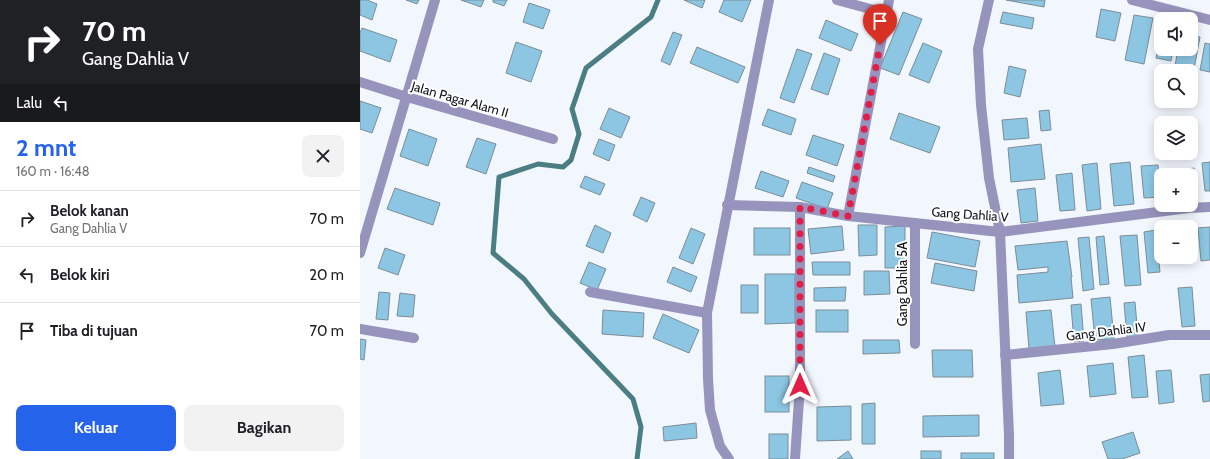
<!DOCTYPE html>
<html lang="id">
<meta charset="utf-8">
<style>
body{margin:0;font-family:Cabin,sans-serif;background:#f2f2f2;color:#202124;height:100vh;display:flex;flex-direction:column;font-size:15px;white-space:nowrap}
*{box-sizing:border-box;margin:0}
p{font-size:13px;color:#757577}
.icon{flex:none;width:22px;height:22px;fill:none;stroke:currentColor;stroke-width:2;stroke-linecap:round;stroke-linejoin:round}
.map{position:relative;flex:1;overflow:hidden}
.sheet{display:flex;flex-direction:column;background:#fff;width:360px}
.sheet>*{flex:none}
.guide{background:#202124;color:#fff;overflow:hidden}
.buttons{position:absolute;left:794px;top:12px;display:grid;gap:8px}
.buttons a{display:grid;place-items:center;width:44px;height:44px;border-radius:8px;background:#fff;box-shadow:0 2px 10px #0003;font-size:20px}
.pin{position:absolute;display:grid;place-items:center;width:34px;height:34px;color:#fff;margin:-41px -17px;border-radius:50% 50% 50% 0;rotate:-45deg;box-shadow:0 0 4px #0007}
.pin .icon{rotate:45deg}
.me{position:absolute;width:44px;margin:-22px;rotate:0deg;stroke-linejoin:round;filter:drop-shadow(0 0 3px #0008)}
.turn{display:flex;align-items:center;gap:14px;height:84px;padding:0 16px;font-size:18px}
.turn .icon{width:52px;height:52px;stroke-width:2.5}
.turn b{display:block;font-size:28px;line-height:34px}
.then{display:flex;align-items:center;height:38px;padding:0 16px;background:#0003;gap:8px;font-size:15px}
.round{display:grid;place-items:center;flex:none;width:42px;height:42px;border-radius:8px;background:#f2f2f2}
.headline{display:flex;align-items:center;justify-content:space-between;height:68px;padding:0 16px}
h1{font-size:24px;font-weight:800;line-height:30px;color:#2563eb}
.primary-button{display:flex;gap:8px;margin-top:auto;padding:8px 16px}
.primary-button a{flex:1;height:46px;border-radius:8px;background:#2563eb;color:#fff;font-size:16px;font-weight:800;line-height:46px;text-align:center}
.primary-button a+a{background:#f2f2f2;color:#202124}
ul{padding:0;list-style:none}
li{display:flex;align-items:center;gap:12px;height:56px;padding:0 16px;border-top:1px solid #e0e0e0}
li div{flex:1}
li b{display:block;font-size:15px}
li em{font-style:normal}
main{display:flex;flex:1;min-height:0}
.map>svg:first-child{display:block}
.lines{fill:none;stroke-linecap:round;stroke-linejoin:round}
.stream{stroke:#4a7e83;stroke-width:5}
.building{fill:#8cc6e2;stroke:#7b8d97}
.minor{stroke:#9694bd;stroke-width:10}
.route{stroke:#e11d48;stroke-width:7;stroke-dasharray:0 12.6}
.labels{text-anchor:middle;stroke-width:4;stroke-linejoin:round;paint-order:stroke}
.street-label{font-size:13px;fill:#10141a;stroke:#fff}
</style>
<main>
<section class="sheet">
<div class="guide">
<div class="turn"><svg class="icon" aria-label="right" viewBox="0 0 24 24"><path d="M7 20v-9h11M14 6l5 5-5 5"/></svg><div><b>70 m</b>Gang Dahlia V</div></div>
<div class="then">Lalu<svg class="icon" aria-label="left" viewBox="0 0 24 24"><path d="M17 20v-9H6M10 6l-5 5 5 5"/></svg></div>
</div>
<div class="headline"><div><h1>2 mnt</h1><p>160 m · 16:48</p></div><a class="round"><svg class="icon" aria-label="close" viewBox="0 0 24 24"><path d="M6 6l12 12M18 6L6 18"/></svg></a></div>
<ul>
<li><svg class="icon" aria-label="right" viewBox="0 0 24 24"><path d="M7 20v-9h11M14 6l5 5-5 5"/></svg><div><b>Belok kanan</b><p>Gang Dahlia V</p></div><em>70 m</em></li>
<li><svg class="icon" aria-label="left" viewBox="0 0 24 24"><path d="M17 20v-9H6M10 6l-5 5 5 5"/></svg><div><b>Belok kiri</b></div><em>20 m</em></li>
<li><svg class="icon" aria-label="arrive" viewBox="0 0 24 24"><path d="M6 21V4h12l-3 4 3 4H6"/></svg><div><b>Tiba di tujuan</b></div><em>70 m</em></li>
</ul>
<div class="primary-button"><a>Keluar</a><a>Bagikan</a></div>
</section>
<div class="map">
<svg width="850" height="459" viewBox="0 0 850 459">
<rect width="100%" height="100%" fill="#f2f6fd"/>
<g class="lines">
<path class="stream" d="M277 459 281 427 273 399 192 314 164 279 133 253 139 177 178 164 203 167 211 160 219 134 212 109 226 68 291 17 298 0"/>
</g>
<g class="building">
<path d="M0 0H7L17 4 12 20 0 15Z"/>
<path d="M46 0H59L57 4Z"/>
<path d="M101 0H124L121 7Z"/>
<path d="M133 0H147L144 6 133 2Z"/>
<path d="M324 0H345L342 8Z"/>
<path d="M364 0H391L382 22 359 12Z"/>
<path d="M646 0H685L684 7Z"/>
<path d="M169 3 190 10 183 29 163 22Z"/>
<path d="M741 9 761 13 755 41 736 37Z"/>
<path d="M543 12 562 19 539 75 520 68Z"/>
<path d="M643 12 674 18 672 29 640 23Z"/>
<path d="M774 15 793 18 784 64 765 60Z"/>
<path d="M466 20 498 34 491 51 459 38Z"/>
<path d="M2 28 37 40 30 62 0 51V33Z"/>
<path d="M313 32 322 35 310 65 301 61Z"/>
<path d="M801 33V49H813L811 61 796 58Z"/>
<path d="M831 36 840 37 834 69 815 66 818 49H831Z"/>
<path d="M156 42 182 51 171 82 146 73Z"/>
<path d="M563 43 582 51 569 83 549 75Z"/>
<path d="M845 43 850 44V72L840 70Z"/>
<path d="M337 47 385 67 378 83 330 63Z"/>
<path d="M437 49 452 54 434 103 420 98Z"/>
<path d="M464 53 480 59 468 95 451 89Z"/>
<path d="M649 66 666 70 660 97 644 93Z"/>
<path d="M0 101 21 108 12 133 0 129Z"/>
<path d="M249 108 270 117 261 138 240 129Z"/>
<path d="M408 109 436 119 431 135 402 125Z"/>
<path d="M689 110 691 130 681 131 679 111Z"/>
<path d="M539 113 580 127 570 153 530 139Z"/>
<path d="M667 118 669 138 644 140 642 120Z"/>
<path d="M49 129 77 139 68 166 40 156Z"/>
<path d="M453 135 484 145 477 166 446 155Z"/>
<path d="M117 138 136 144 126 174 106 167Z"/>
<path d="M239 139 255 145 249 161 233 154Z"/>
<path d="M681 144 685 179 651 182 648 148Z"/>
<path d="M770 162 774 204 754 206 750 164Z"/>
<path d="M850 162V191H845L842 163Z"/>
<path d="M737 163 741 209 727 211 722 165Z"/>
<path d="M798 165 801 197 784 198 781 166Z"/>
<path d="M449 167 475 176 473 182 447 173Z"/>
<path d="M834 168 837 198 831 199V175H812V171Z"/>
<path d="M401 171 429 181 423 197 395 188Z"/>
<path d="M712 173 715 210 700 211 696 175Z"/>
<path d="M225 176 245 184 240 195 220 187Z"/>
<path d="M442 182 473 193 467 209 436 198Z"/>
<path d="M35 188 80 203 73 225 27 209Z"/>
<path d="M675 188 678 221 661 223 657 190Z"/>
<path d="M281 197 295 203 287 222 273 215Z"/>
<path d="M235 225 251 233 243 253 226 246Z"/>
<path d="M498 225H517V255L499 256Z"/>
<path d="M482 226 484 250 451 254 448 229Z"/>
<path d="M545 226V268H525V227Z"/>
<path d="M850 227V260L841 261 838 228Z"/>
<path d="M331 228 345 234 333 264 319 258Z"/>
<rect x="394" y="228" width="36" height="27"/>
<path d="M796 230 800 272 788 273 784 232Z"/>
<path d="M572 232 620 241 615 267 567 258Z"/>
<path d="M777 235 781 285 765 286 760 236Z"/>
<path d="M744 236 749 284 740 285 736 237Z"/>
<path d="M729 237 734 289 723 291 718 238Z"/>
<path d="M707 241 712 277H711L713 298 659 303 657 275 688 272V267L658 270 655 246Z"/>
<path d="M831 247 832 261 812 263V257H831Z"/>
<path d="M25 248 45 255 38 275 18 268Z"/>
<path d="M229 262 246 269 237 290 220 283Z"/>
<path d="M452 262H490V275H453Z"/>
<path d="M575 263 617 271 614 291 571 283Z"/>
<path d="M313 267 337 277 331 292 307 282Z"/>
<path d="M504 271H529L530 294 504 295Z"/>
<path d="M405 274H435V323L405 324Z"/>
<rect x="381" y="285" width="17" height="28"/>
<path d="M486 287 485 301H454V288Z"/>
<path d="M832 287 835 326 822 327 818 288Z"/>
<path d="M19 292 30 293 28 320 16 319Z"/>
<path d="M40 293 55 295 53 317 37 316Z"/>
<path d="M750 297 754 339 735 340 731 299Z"/>
<path d="M775 302 778 336 767 337 764 303Z"/>
<path d="M721 304 724 341 714 342 711 305Z"/>
<path d="M243 310 284 313 283 337 242 334Z"/>
<rect x="456" y="310" width="32" height="22"/>
<path d="M691 310 695 347 669 349 666 312Z"/>
<path d="M303 314 339 330 329 353 293 338Z"/>
<path d="M0 339 6 340 4 360 0 359Z"/>
<path d="M503 340H539L540 353 503 354Z"/>
<path d="M572 350H612L613 377H573Z"/>
<path d="M784 355 788 397 772 398 768 357Z"/>
<path d="M753 363 756 394 730 397 727 366Z"/>
<path d="M700 370 704 404 681 406 678 373Z"/>
<path d="M811 370 814 402 799 404 796 371Z"/>
<path d="M850 374V401L843 402 840 375Z"/>
<rect x="405" y="376" width="24" height="36"/>
<path d="M515 403V444H502V404Z"/>
<path d="M491 406V440L457 441V407Z"/>
<path d="M619 415V436L563 437V416Z"/>
<path d="M336 423 337 438 304 441 303 427Z"/>
<path d="M773 432 780 453 762 459H748L742 442Z"/>
<rect x="409" y="434" width="19" height="25"/>
<path d="M488 451 493 459H477Z"/>
<rect x="561" y="451" width="20" height="8"/>
<rect x="601" y="453" width="33" height="6"/>
</g>
<g class="lines">
<g class="minor">
<path d="M477 0 525 13"/>
<path d="M629 0 618 49 621 105 629 178 640 232 649 435V459"/>
<path d="M772 0 850 20"/>
<path d="M0 82 47 97 193 139"/>
<path d="M367 205 440 207 488 216 640 232 829 208 850 207"/>
<path d="M488 216 529 0"/>
<path d="M0 253 75 0"/>
<path d="M230 292 347 313"/>
<path d="M0 329 54 338"/>
<path d="M555 344V223"/>
<path d="M645 355 753 344 809 335H850"/>
<path d="M369 459 360 446 350 410 348 379 347 313 409 0"/>
<path d="M435 459 440 385V207"/>
</g>
</g>
<g class="lines">
<path class="route" d="M440 385V207L488 216 520 45"/>
</g>
<g class="labels">
<g class="street-label">
<text transform="translate(100 99) rotate(16)" y="5">Jalan Pagar Alam II</text>
<text transform="translate(610 214) rotate(4)" y="5">Gang Dahlia V</text>
<text transform="translate(542 284) rotate(-90)" y="5">Gang Dahlia 5A</text>
<text transform="translate(746 331) rotate(-7)" y="5">Gang Dahlia IV</text>
</g>
</g>
</svg>
<div class="buttons">
<a><svg class="icon" aria-label="sound" viewBox="0 0 24 24"><path d="M4 9h4l5-4v14l-5-4H4zM17 9q2 3 0 6"/></svg></a>
<a><svg class="icon" aria-label="search" viewBox="0 0 24 24"><circle cx="10" cy="10" r="6"/><path d="M15 15l6 6"/></svg></a>
<a><svg class="icon" aria-label="layers" viewBox="0 0 24 24"><path d="M12 4l9 5-9 5-9-5zM3 14l9 5 9-5"/></svg></a>
<a>+</a>
<a>−</a>
</div>
<div class="pin" style="left:520px;top:45px;background:#d93025"><svg class="icon" aria-label="arrive" viewBox="0 0 24 24"><path d="M6 21V4h12l-3 4 3 4H6"/></svg></div>
<svg class="me" style="left:440px;top:385px" viewBox="-20 -20 40 40"><path d="M0-17L14 15 0 8-14 15z" fill="#e11d48" stroke="#fff" stroke-width="4"/></svg>
</div>
</main>
